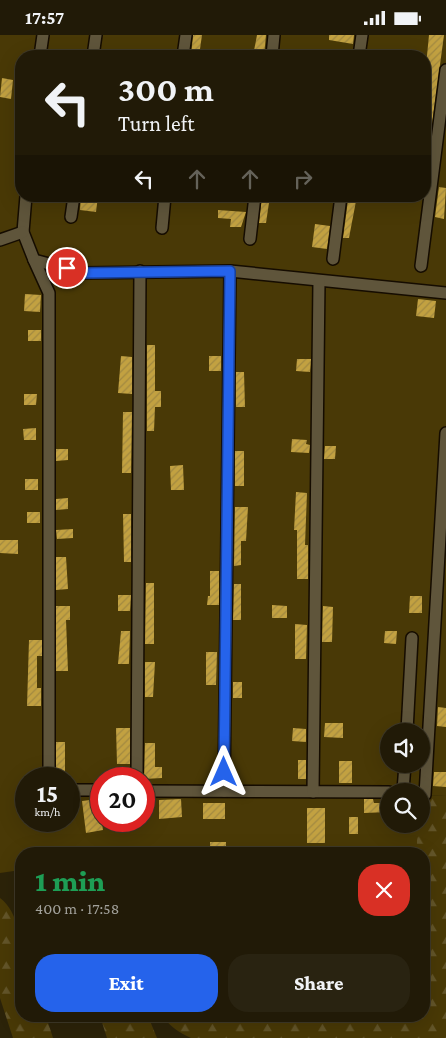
<!DOCTYPE html>
<meta charset="utf-8">
<style>
body{margin:0;font-family:"Crimson Pro",serif;background:#292311;color:#f1f3f6;height:100vh;display:flex;flex-direction:column;font-size:19px;white-space:nowrap}
*{box-sizing:border-box;margin:0}
p{font-size:16px;color:#a2a19b}
.icon{flex:none;width:28px;height:28px;fill:none;stroke:currentColor;stroke-width:2;stroke-linecap:round;stroke-linejoin:round}
.map{position:relative;flex:1;overflow:hidden}
.details{position:absolute;left:15px;top:812px;width:415px;height:175px;display:flex;flex-direction:column;background:#211a07;border-radius:20px;box-shadow:0 5px 20px #0002,0 0 0 1px #3e3828}
.details>*{flex:none}
.guide{position:absolute;left:15px;top:15px;width:416px;height:152px;border-radius:20px;box-shadow:0 5px 20px #0002,0 0 0 1px #3e3828;background:#211a07;color:#f1f3f6;overflow:hidden}
.controls{position:absolute;left:380px;top:688px;display:grid;gap:10px}
.controls a{display:grid;place-items:center;width:50px;height:50px;border-radius:50%;background:#211a07;box-shadow:0 5px 20px #0002,0 0 0 1px #3e3828;font-size:25px}
.speed{position:absolute;left:15px;top:732px;display:flex;gap:10px;font-size:25px;font-weight:700;text-align:center}
.speed>*{display:grid;place-content:center;width:65px;height:65px;border-radius:50%;background:#211a07;box-shadow:0 5px 20px #0002,0 0 0 1px #3e3828;line-height:1}
.speed small{font-size:12px;font-weight:400}
.speed .limit{border:8px solid #d22;background:#fff;color:#111}
.pin{position:absolute;display:grid;place-items:center;width:42px;height:42px;color:#fff;margin:-21px;border:2px solid #fff;border-radius:50%;box-shadow:0 1px 5px #0007}
.me{position:absolute;width:55px;margin:-28px;rotate:0deg;stroke-linejoin:round;filter:drop-shadow(0 0 4px #0008)}
.turn{display:flex;align-items:center;gap:18px;height:105px;padding:0 20px;font-size:22px}
.turn .icon{width:65px;height:65px;stroke-width:2.5}
.turn b{display:block;font-size:35px;line-height:42px}
.lanes{display:flex;align-items:center;height:48px;padding:0 20px;background:#0003;justify-content:center;gap:25px;direction:ltr}
.lanes .off{opacity:.35}
.round{display:grid;place-items:center;flex:none;width:52px;height:52px;border-radius:20px;background:#292311}
.overview{display:flex;align-items:center;justify-content:space-between;height:85px;padding:0 20px}
h1{font-size:30px;font-weight:800;line-height:38px;color:#1e9e55}
.action{display:flex;gap:10px;margin-top:auto;padding:10px 20px}
.action a{flex:1;height:58px;border-radius:20px;background:#2563eb;color:#fff;font-size:20px;font-weight:800;line-height:58px;text-align:center}
.action a+a{background:#292311;color:#f1f3f6}
.status{display:flex;justify-content:space-between;align-items:center;height:35px;padding:0 25px;background:#211a07;direction:ltr}
.status svg{height:14px;fill:currentColor}
.map>svg:first-child{display:block}
.forest{fill:url(#forest-firs)}
.garden{fill:#493906;fill-rule:evenodd}
.building{fill:url(#building-hatch)}
.lines{fill:none;stroke-linecap:round;stroke-linejoin:round}
.minor-casing{stroke:#150c00;stroke-width:14}
.minor{stroke:#5f553b;stroke-width:11}
.route-casing{stroke:#184099;stroke-width:12}
.route{stroke:#2563eb;stroke-width:9}
</style>
<div class="status"><b>17:57</b><svg viewBox="0 0 49 12"><path d="M0 12V9h3v3zM5 12V6h3v6zM10 12V3h3v9zM15 12V0h3v12zM26 1h20v11H26zM47 4h2v5h-2z"/></svg></div>
<div class="map">
<svg width="446" height="1003" viewBox="0 0 446 1003">
<defs>
<pattern id="forest-firs" width="22" height="20" patternUnits="userSpaceOnUse" patternTransform="scale(1.25)"><rect width="22" height="20" fill="#493906"/><path d="M5 1l3.5 6h-7zM16 11l3.5 6h-7z" fill="#635529"/></pattern>
<pattern id="building-hatch" width="6" height="6" patternUnits="userSpaceOnUse" patternTransform="scale(1.25)"><rect width="6" height="6" fill="#c2a141"/><path d="M-1 1l2-2M0 6l6-6M5 7l2-2" fill="none" stroke="#a28940"/></pattern>
</defs>
<rect width="100%" height="100%" fill="#2c2309"/>
<g class="forest">
<path d="M421 760 446 761V1003H191C180 998 170 992 163 981H424V819H417V789H421Z"/>
<path d="M0 863C29 884 21 949 21 981H46L53 1003H13L0 963Z"/>
<path d="M100 981H148L157 1003H107Z"/>
</g>
<path class="garden" d="M0 0H446V761L421 760V756H389V789H417V819H21V835L0 838ZM21 21H425V161H21ZM389 696H421V729H389ZM26 744H69V786H26ZM101 744H144V786H101Z"/>
<g class="building">
<path d="M193 0H202L199 21H191Z"/>
<path d="M257 0H266L264 21H253Z"/>
<path d="M329 0H354L353 9 329 5Z"/>
<path d="M429 0H444L426 134 425 41Z"/>
<path d="M2 43 13 45 11 64 0 62Z"/>
<path d="M439 152 446 153 444 184 435 182Z"/>
<path d="M81 161H98L96 177 80 175Z"/>
<path d="M262 161H270L266 188H259Z"/>
<path d="M348 165 356 166 349 203H343Z"/>
<path d="M218 175 246 177 241 192H230L231 184 218 183Z"/>
<path d="M315 189 330 191 327 214 312 212Z"/>
<path d="M25 259 41 260 40 277 24 276Z"/>
<path d="M418 264 436 266 434 283 416 281Z"/>
<rect x="28" y="295" width="13" height="11"/>
<path d="M147 310H155V356H161V372H155L154 396H147Z"/>
<path d="M121 321 132 322V359L118 358Z"/>
<rect x="209" y="321" width="12" height="15"/>
<path d="M297 324H311L310 337 296 336Z"/>
<path d="M236 337H244L245 372H236Z"/>
<path d="M24 359H37L36 370H24Z"/>
<path d="M123 377H132L131 438H122Z"/>
<path d="M36 393V405H24L23 394Z"/>
<path d="M292 404 307 405 306 409 310 410 309 418 291 417Z"/>
<path d="M325 411H336L335 424H324Z"/>
<path d="M56 414H68V425L56 426Z"/>
<rect x="235" y="416" width="9" height="35"/>
<path d="M183 430 184 455H171L170 431Z"/>
<rect x="25" y="444" width="13" height="11"/>
<path d="M296 457 307 458 305 510H308V544H297V495H294Z"/>
<path d="M68 463V474L56 475V464Z"/>
<path d="M235 472H248L246 506H241V530L234 531Z"/>
<rect x="27" y="477" width="13" height="11"/>
<path d="M123 479H131V527H124Z"/>
<path d="M73 494V503L57 504 56 495Z"/>
<path d="M0 505H18V519L0 518Z"/>
<path d="M56 522H66L68 554 56 555Z"/>
<path d="M210 536H219V570H207L208 561H210Z"/>
<path d="M146 548H154V609H145Z"/>
<path d="M234 549H241V585H233Z"/>
<path d="M118 560H131L130 576H118Z"/>
<path d="M410 561H422V578H409Z"/>
<path d="M272 570 287 571V583H272Z"/>
<path d="M56 571H70V585H66L68 636H56Z"/>
<path d="M323 571 333 572 332 607H322Z"/>
<path d="M295 589 307 590 306 624H295Z"/>
<path d="M121 596H130L129 629H118Z"/>
<path d="M385 596H397L396 609 384 608Z"/>
<path d="M29 605H42V621H37V653H41V671H27Z"/>
<path d="M206 617H217L216 650H206Z"/>
<path d="M145 627H155L153 662H145Z"/>
<rect x="233" y="647" width="9" height="16"/>
<path d="M438 672 446 673V692L437 691Z"/>
<path d="M325 688H343V703L324 702Z"/>
<path d="M116 693H130V729H117Z"/>
<path d="M293 693 306 694V707L292 706Z"/>
<rect x="56" y="707" width="9" height="34"/>
<path d="M145 708H155V732H162V743L144 744Z"/>
<rect x="298" y="725" width="8" height="19"/>
<rect x="339" y="726" width="13" height="22"/>
<path d="M434 737H446V752L433 751Z"/>
<path d="M98 764 103 795 86 798 82 766Z"/>
<path d="M181 764 182 782 159 784V765Z"/>
<path d="M364 764H373L374 768H389V777L364 778Z"/>
<rect x="203" y="768" width="22" height="16"/>
<rect x="307" y="773" width="18" height="35"/>
<rect x="349" y="782" width="9" height="17"/>
<rect x="210" y="807" width="16" height="12"/>
</g>
<g class="lines">
<g class="minor-casing">
<g id="minor">
<path d="M40 21 43 0"/>
<path d="M93 21 96 0"/>
<path d="M183 21 186 0"/>
<path d="M272 21 274 0"/>
<path d="M359 21 362 0"/>
<path d="M26 161 23 197 34 225 83 238 230 236 446 258"/>
<path d="M71 182 74 161"/>
<path d="M162 193 165 161"/>
<path d="M250 204 255 161"/>
<path d="M0 205 23 197"/>
<path d="M333 224 341 161"/>
<path d="M34 225 49 258V744"/>
<path d="M421 231 446 35"/>
<path d="M407 696 412 603"/>
<path d="M137 744 140 236"/>
<path d="M69 755H101"/>
<path d="M144 756 389 757"/>
<path d="M224 756 230 236"/>
<path d="M403 756 405 729"/>
<path d="M313 757 319 246"/>
<path d="M425 760 446 398"/>
</g>
</g>
<use href="#minor" class="minor"/>
</g>
<g class="lines">
<g class="route-casing">
<path id="route" d="M67 233 84 238 230 236 224 737"/>
</g>
<use href="#route" class="route"/>
</g>
</svg>
<div class="controls">
<a><svg class="icon" aria-label="sound" viewBox="0 0 24 24"><path d="M4 9h4l5-4v14l-5-4H4zM17 9q2 3 0 6"/></svg></a>
<a><svg class="icon" aria-label="search" viewBox="0 0 24 24"><circle cx="10" cy="10" r="6"/><path d="M15 15l6 6"/></svg></a>
</div>
<div class="speed"><div>15<small>km/h</small></div><div class="limit">20</div></div>
<div class="pin" style="left:67px;top:233px;background:#d93025"><svg class="icon" aria-label="arrive" viewBox="0 0 24 24"><path d="M6 21V4h12l-3 4 3 4H6"/></svg></div>
<svg class="me" style="left:224px;top:737px" viewBox="-20 -20 40 40"><path d="M0-17L14 15 0 8-14 15z" fill="#2563eb" stroke="#fff" stroke-width="4"/></svg>
<div class="guide">
<div class="turn"><svg class="icon" aria-label="left" viewBox="0 0 24 24"><path d="M17 20v-9H6M10 6l-5 5 5 5"/></svg><div><b>300 m</b>Turn left</div></div>
<div class="lanes"><svg class="icon" aria-label="left" viewBox="0 0 24 24"><path d="M17 20v-9H6M10 6l-5 5 5 5"/></svg><svg class="icon off" aria-label="ahead" viewBox="0 0 24 24"><path d="M12 20V5M6 11l6-6 6 6"/></svg><svg class="icon off" aria-label="ahead" viewBox="0 0 24 24"><path d="M12 20V5M6 11l6-6 6 6"/></svg><svg class="icon off" aria-label="right" viewBox="0 0 24 24"><path d="M7 20v-9h11M14 6l5 5-5 5"/></svg></div>
</div>
<section class="details">
<div class="overview"><div><h1>1 min</h1><p>400 m · 17:58</p></div><a class="round" style="background:#d93025;color:#fff"><svg class="icon" aria-label="close" viewBox="0 0 24 24"><path d="M6 6l12 12M18 6L6 18"/></svg></a></div>
<div class="action"><a>Exit</a><a>Share</a></div>
</section>
</div>
